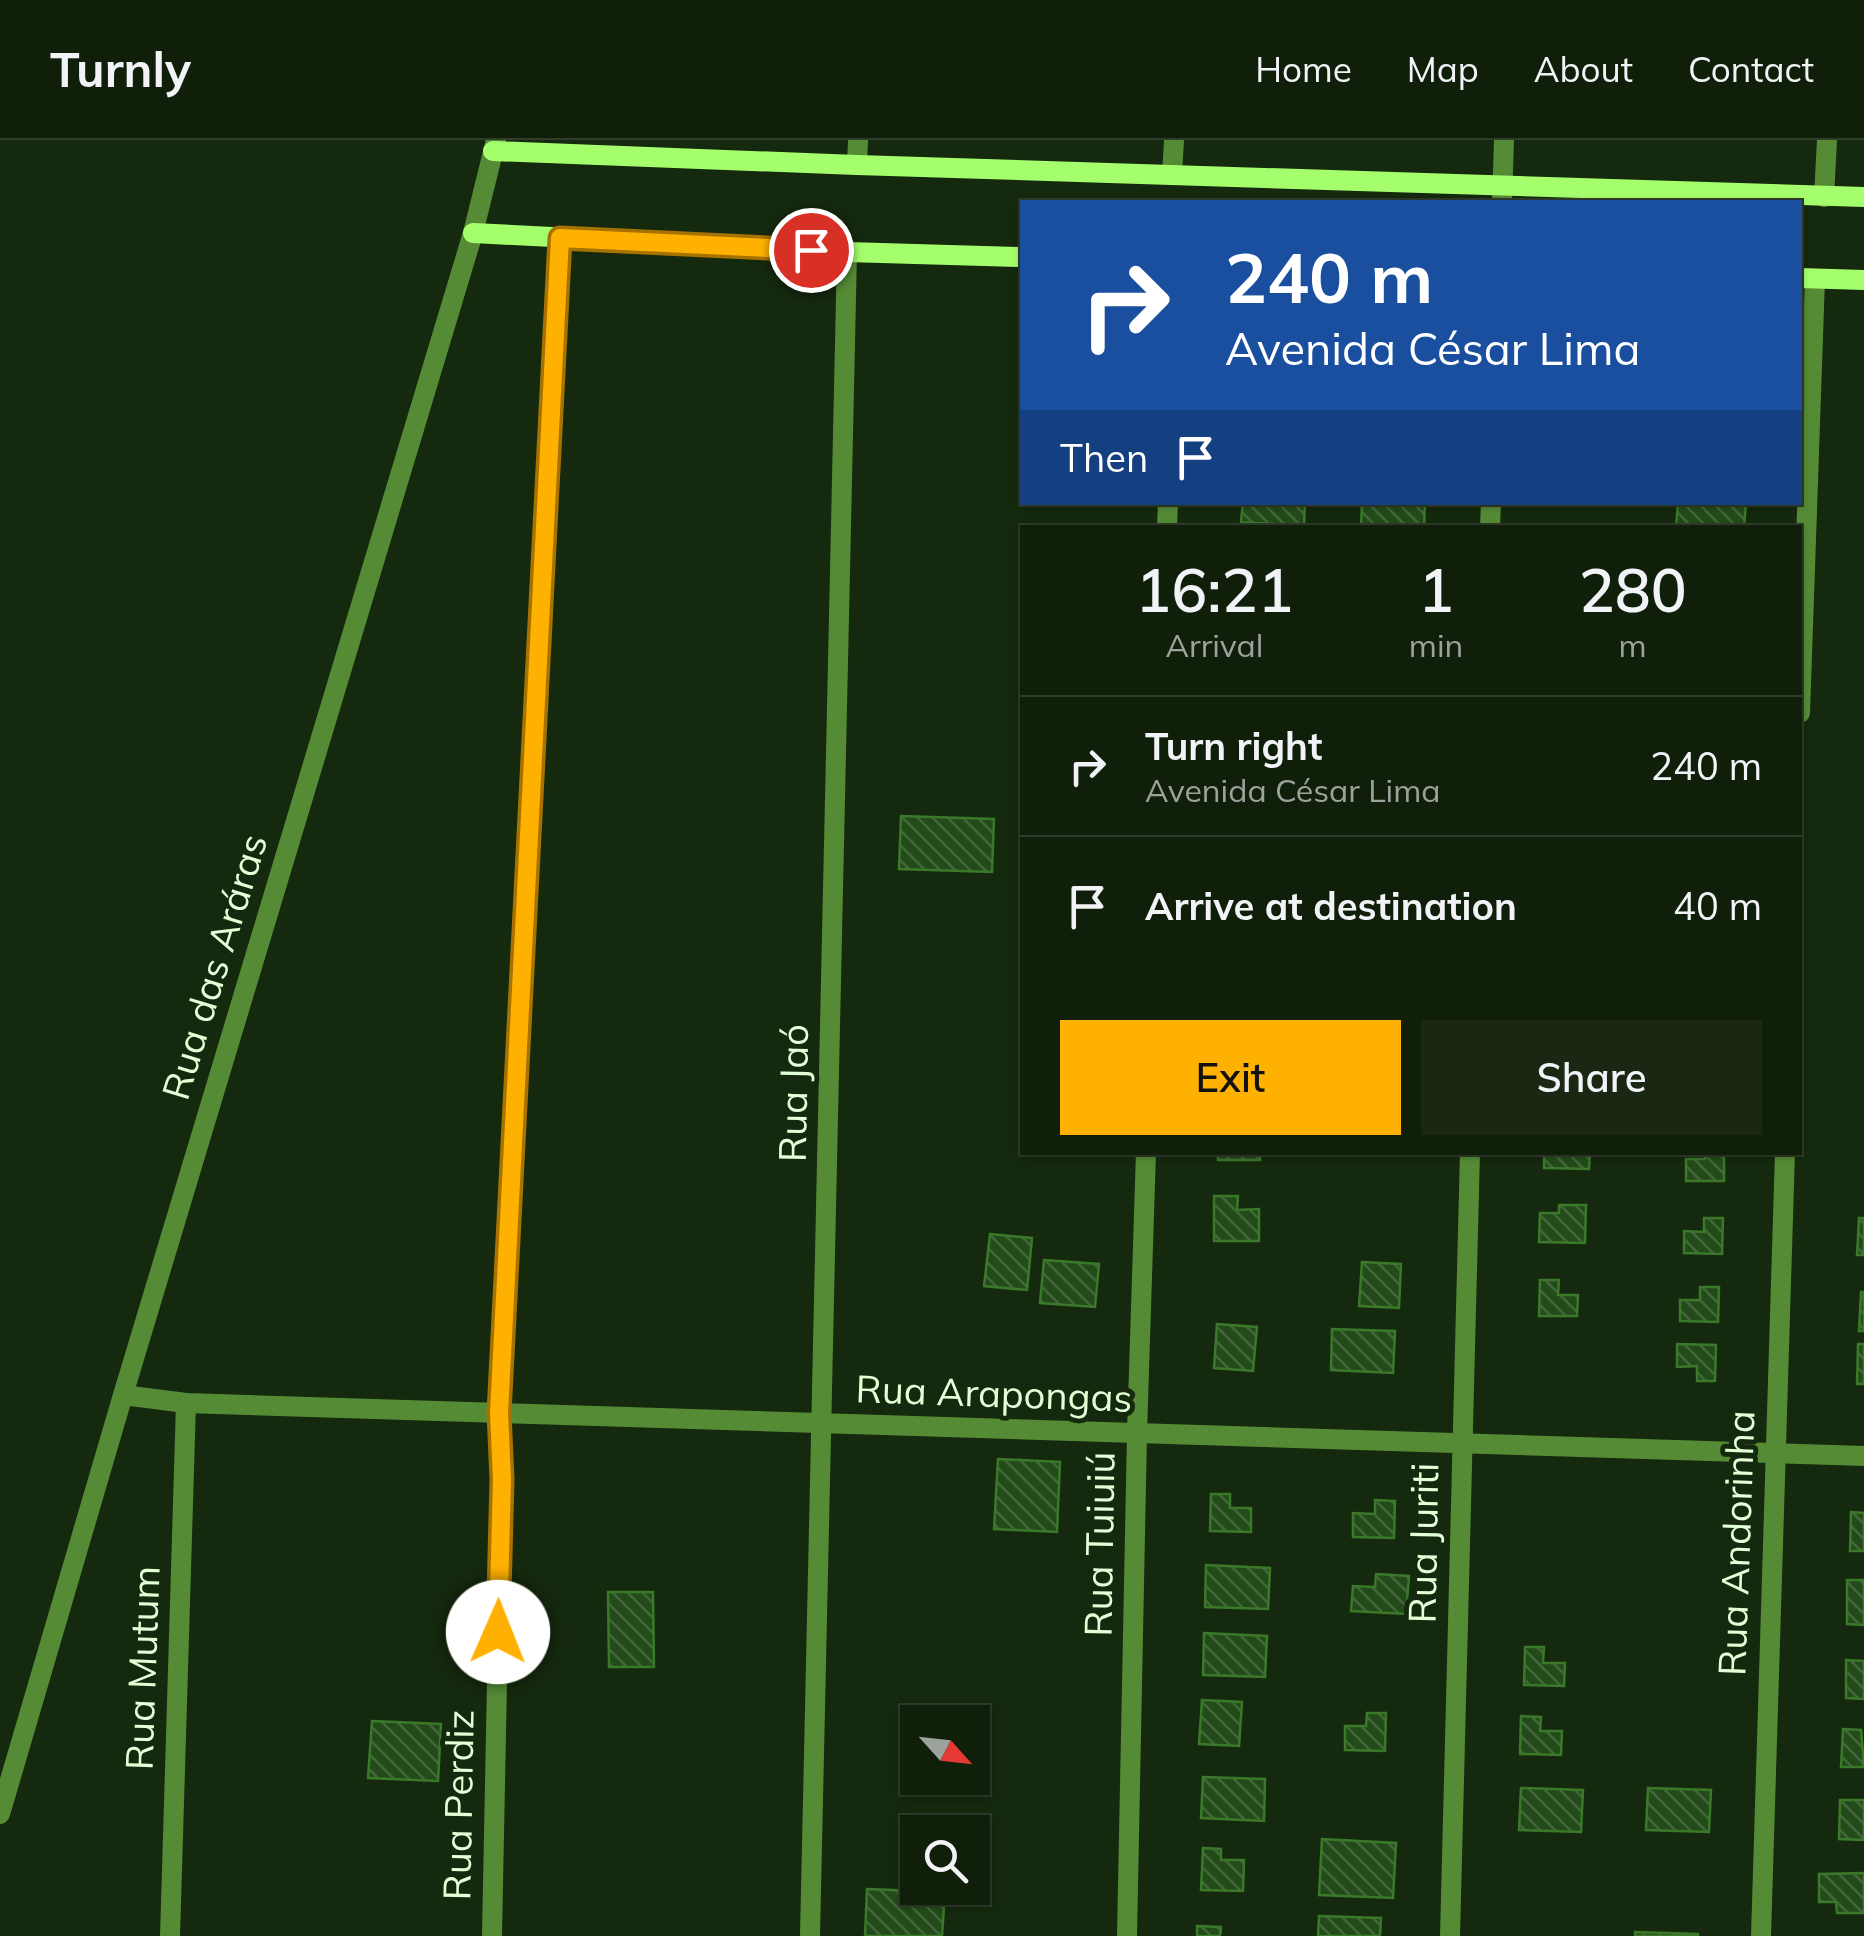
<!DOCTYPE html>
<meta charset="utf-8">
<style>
body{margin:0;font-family:Mulish,sans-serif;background:#192713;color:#f1f3f6;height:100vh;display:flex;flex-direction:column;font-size:38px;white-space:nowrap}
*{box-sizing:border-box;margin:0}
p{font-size:32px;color:#9ca29c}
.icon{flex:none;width:55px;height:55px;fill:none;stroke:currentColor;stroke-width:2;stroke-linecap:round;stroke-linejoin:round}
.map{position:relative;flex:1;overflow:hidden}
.sheet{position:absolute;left:1020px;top:385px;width:782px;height:630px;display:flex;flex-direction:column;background:#101f0a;border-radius:0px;box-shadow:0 2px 8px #0004,0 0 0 2px #303d2b}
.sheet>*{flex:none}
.banner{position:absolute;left:1020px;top:60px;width:782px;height:305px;border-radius:0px;box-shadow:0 2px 8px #0004,0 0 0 2px #303d2b;background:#1a4fa0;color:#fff;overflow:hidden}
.needle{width:65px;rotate:117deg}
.buttons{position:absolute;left:900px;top:1565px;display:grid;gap:20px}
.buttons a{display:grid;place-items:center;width:90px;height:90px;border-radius:0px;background:#101f0a;box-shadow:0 2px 8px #0004,0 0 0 2px #303d2b;font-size:50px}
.pin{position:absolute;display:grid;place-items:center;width:85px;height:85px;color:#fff;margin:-42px;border:5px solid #fff;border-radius:50%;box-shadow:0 2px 10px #0007}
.me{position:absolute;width:110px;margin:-55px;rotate:1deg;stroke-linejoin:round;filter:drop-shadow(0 0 8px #0008)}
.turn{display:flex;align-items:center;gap:35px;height:210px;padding:0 40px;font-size:45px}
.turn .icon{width:130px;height:130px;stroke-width:2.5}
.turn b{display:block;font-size:70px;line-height:85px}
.then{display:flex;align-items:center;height:95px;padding:0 40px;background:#0003;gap:20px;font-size:38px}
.eta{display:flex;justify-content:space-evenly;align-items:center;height:170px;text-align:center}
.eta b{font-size:60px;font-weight:600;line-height:70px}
.action{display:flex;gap:20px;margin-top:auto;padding:20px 40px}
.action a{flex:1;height:115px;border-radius:0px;background:#ffb102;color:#111;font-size:40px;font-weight:600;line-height:115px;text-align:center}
.action a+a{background:#192713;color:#f1f3f6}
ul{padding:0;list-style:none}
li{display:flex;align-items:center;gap:30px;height:140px;padding:0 40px;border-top:2px solid #303d2b}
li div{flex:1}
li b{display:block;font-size:38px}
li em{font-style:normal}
header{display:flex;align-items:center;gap:60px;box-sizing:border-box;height:140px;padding:0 50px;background:#101f0a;border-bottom:2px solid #303d2b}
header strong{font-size:48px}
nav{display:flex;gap:55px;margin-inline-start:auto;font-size:35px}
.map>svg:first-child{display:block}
.building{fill:url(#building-back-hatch);stroke:#3a792a;stroke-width:2.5}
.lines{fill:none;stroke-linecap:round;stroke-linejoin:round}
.street{stroke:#568b36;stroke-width:20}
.secondary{stroke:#a5ff6d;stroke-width:20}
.route-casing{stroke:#a67301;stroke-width:25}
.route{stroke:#ffb102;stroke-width:18}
.labels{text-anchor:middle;stroke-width:10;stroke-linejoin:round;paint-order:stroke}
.street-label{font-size:38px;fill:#e2ffd6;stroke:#15290e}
</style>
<header>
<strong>Turnly</strong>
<nav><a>Home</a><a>Map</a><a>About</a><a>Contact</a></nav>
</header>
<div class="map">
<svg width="1864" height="1796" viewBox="0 0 1864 1796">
<defs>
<pattern id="building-back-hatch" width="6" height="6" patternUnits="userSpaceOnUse" patternTransform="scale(2.5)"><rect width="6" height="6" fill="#234b19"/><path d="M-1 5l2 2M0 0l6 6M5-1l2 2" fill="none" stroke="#43663a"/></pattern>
</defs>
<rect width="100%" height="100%" fill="#15290e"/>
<g class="building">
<path d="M1243 362H1305L1304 386 1241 382Z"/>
<path d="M1362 362H1425L1424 388H1361Z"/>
<path d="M1678 362H1746L1744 388H1676Z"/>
<path d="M901 676 994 679 992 732 899 729Z"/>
<rect x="1218" y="1012" width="42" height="8"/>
<path d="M1544 1012H1590L1589 1029 1544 1028Z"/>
<path d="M1706 1012H1724V1041H1686V1019H1705Z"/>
<path d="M1214 1056H1238L1237 1070 1259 1069V1101H1214Z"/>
<path d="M1559 1065H1586L1585 1103 1539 1102 1540 1073H1559Z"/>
<path d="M1704 1078H1723L1722 1114 1684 1113V1091L1704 1092Z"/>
<path d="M1859 1078H1864V1115H1857Z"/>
<path d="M990 1094 1032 1098 1027 1150 984 1146Z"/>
<path d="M1044 1120 1099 1124 1095 1167 1040 1163Z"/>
<path d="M1362 1122 1401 1124 1399 1168 1359 1166Z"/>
<path d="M1540 1140H1559L1558 1155H1578L1577 1176H1539Z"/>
<path d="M1700 1147H1719L1718 1182 1680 1181V1160H1700Z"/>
<path d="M1861 1152H1864V1191H1859Z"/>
<path d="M1217 1184 1257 1187 1253 1231 1214 1228Z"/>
<path d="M1332 1189 1395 1191 1393 1233 1331 1230Z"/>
<path d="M1677 1204 1716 1205 1715 1241H1697V1226L1677 1227Z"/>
<path d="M1858 1204H1864V1244H1857Z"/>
<path d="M998 1319 1060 1322 1057 1392 994 1389Z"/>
<path d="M1211 1354H1230V1368H1251V1392L1210 1391Z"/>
<path d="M1375 1360 1395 1361 1394 1398 1353 1397V1373L1375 1374Z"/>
<path d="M1851 1372 1864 1373V1411H1850Z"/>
<path d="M1206 1425 1270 1428 1268 1469 1205 1467Z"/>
<path d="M1376 1434 1409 1436 1406 1474 1351 1471 1353 1446 1375 1447Z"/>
<path d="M1847 1440H1864V1485L1847 1484Z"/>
<path d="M608 1452H653L654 1527H609Z"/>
<path d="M1204 1493 1267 1496 1265 1537 1203 1535Z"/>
<path d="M1525 1507H1544L1543 1523H1565L1564 1546 1524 1545Z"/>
<path d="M1846 1520 1864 1521V1559L1846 1558Z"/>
<path d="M1202 1560 1242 1562 1239 1606 1199 1604Z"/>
<path d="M1367 1573H1386L1385 1611 1345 1610V1586H1366Z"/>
<path d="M1521 1576 1541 1577 1540 1591H1562L1561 1615 1520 1614Z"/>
<path d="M372 1581 441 1584 438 1641 368 1638Z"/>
<path d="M1843 1589 1861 1590 1864 1627H1841Z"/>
<path d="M1203 1637 1265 1639 1264 1681 1201 1678Z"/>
<path d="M1521 1648 1583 1650 1581 1692 1519 1690Z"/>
<path d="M1648 1648 1711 1650 1709 1692 1646 1690Z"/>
<path d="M1840 1660H1864V1700L1839 1699Z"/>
<path d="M1322 1699 1396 1703 1393 1758 1319 1755Z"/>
<path d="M1203 1708 1221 1709V1720H1244L1243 1751 1201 1750Z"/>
<path d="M1864 1733V1773H1837L1836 1762H1819V1734Z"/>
<path d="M867 1749 945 1752 942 1796H865Z"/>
<path d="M1319 1776 1381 1778 1380 1796H1318Z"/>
<path d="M1197 1786 1221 1787 1220 1796H1197Z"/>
<path d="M1635 1792 1698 1794V1796H1635Z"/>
</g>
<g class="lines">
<g class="street">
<path d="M857 25 858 0"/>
<path d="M1172 35 1174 0"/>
<path d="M1824 57 1827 0"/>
<path d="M1502 62 1504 0"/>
<path d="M1167 388 1168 362"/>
<path d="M1490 388 1491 362"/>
<path d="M1800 573 1815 139"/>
<path d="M123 1255 186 1263 1864 1316"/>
<path d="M0 1674 123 1255 473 93 496 0"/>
<path d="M170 1796 186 1263"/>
<path d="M492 1796 501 1339 499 1273 560 98"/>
<path d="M810 1796 847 112"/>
<path d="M1127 1796 1137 1293 1146 1012"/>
<path d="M1450 1796 1470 1012"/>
<path d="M1761 1796 1785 1012"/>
</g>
<g class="secondary">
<path d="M493 11 857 25 1864 57"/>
<path d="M473 93 847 112 1022 117"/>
<path d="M1800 138 1864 140"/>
</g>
</g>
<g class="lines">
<g class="route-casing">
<path id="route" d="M498 1492 502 1339 499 1273 560 98 811 110"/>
</g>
<use href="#route" class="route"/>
</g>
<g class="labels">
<g class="street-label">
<text transform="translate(215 827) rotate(-73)" y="13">Rua das Aráras</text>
<text transform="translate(794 953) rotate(-89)" y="13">Rua Jaó</text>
<text transform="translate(994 1254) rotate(2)" y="13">Rua Arapongas</text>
<text transform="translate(1424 1403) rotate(-89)" y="13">Rua Juriti</text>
<text transform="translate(1737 1403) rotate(-88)" y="13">Rua Andorinha</text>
<text transform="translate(1100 1404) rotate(-89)" y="13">Rua Tuiuiú</text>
<text transform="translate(143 1528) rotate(-88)" y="13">Rua Mutum</text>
<text transform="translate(459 1665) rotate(-89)" y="13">Rua Perdiz</text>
</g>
</g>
</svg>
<div class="buttons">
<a><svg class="needle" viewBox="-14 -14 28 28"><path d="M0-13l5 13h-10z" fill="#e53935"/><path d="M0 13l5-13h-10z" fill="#9ca29c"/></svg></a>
<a><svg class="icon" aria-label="search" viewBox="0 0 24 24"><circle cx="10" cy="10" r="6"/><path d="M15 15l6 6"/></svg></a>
</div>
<div class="pin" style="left:811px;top:110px;background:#d93025"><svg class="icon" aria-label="arrive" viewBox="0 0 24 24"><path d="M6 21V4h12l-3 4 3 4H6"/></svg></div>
<svg class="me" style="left:498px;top:1492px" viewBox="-20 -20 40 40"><circle r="19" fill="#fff"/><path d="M0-13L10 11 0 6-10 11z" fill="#ffb102"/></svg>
<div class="banner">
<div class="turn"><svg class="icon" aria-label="right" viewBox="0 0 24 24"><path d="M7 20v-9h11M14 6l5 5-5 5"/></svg><div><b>240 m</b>Avenida César Lima</div></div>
<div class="then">Then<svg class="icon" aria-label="arrive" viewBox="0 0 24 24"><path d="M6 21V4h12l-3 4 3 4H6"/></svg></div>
</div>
<section class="sheet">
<div class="eta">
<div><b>16:21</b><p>Arrival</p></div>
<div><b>1</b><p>min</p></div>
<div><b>280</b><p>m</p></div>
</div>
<ul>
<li><svg class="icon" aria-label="right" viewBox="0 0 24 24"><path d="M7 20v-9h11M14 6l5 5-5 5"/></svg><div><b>Turn right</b><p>Avenida César Lima</p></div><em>240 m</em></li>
<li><svg class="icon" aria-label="arrive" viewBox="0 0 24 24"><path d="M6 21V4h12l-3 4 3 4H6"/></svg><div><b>Arrive at destination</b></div><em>40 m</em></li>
</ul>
<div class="action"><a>Exit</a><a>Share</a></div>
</section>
</div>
